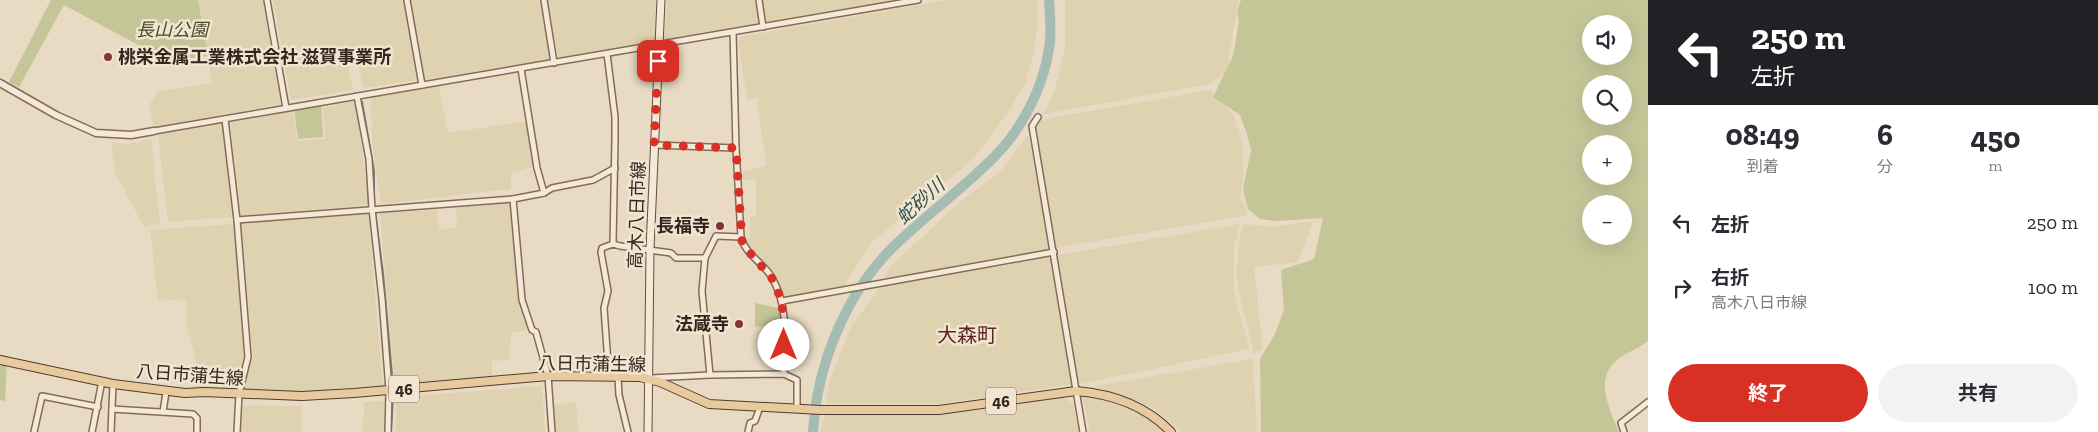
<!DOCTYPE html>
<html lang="ja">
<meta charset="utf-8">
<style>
body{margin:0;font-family:"Zilla Slab","Noto Sans JP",serif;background:#f2f2f3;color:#2b2b33;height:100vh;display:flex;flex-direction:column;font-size:19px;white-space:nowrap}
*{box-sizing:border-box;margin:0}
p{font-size:16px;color:#7c7c81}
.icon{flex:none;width:28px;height:28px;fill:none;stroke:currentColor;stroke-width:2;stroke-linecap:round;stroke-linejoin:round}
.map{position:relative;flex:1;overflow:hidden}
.side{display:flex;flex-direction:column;background:#fff;width:450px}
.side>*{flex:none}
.top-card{background:#202124;color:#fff;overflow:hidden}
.controls{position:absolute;left:1582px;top:15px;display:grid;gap:10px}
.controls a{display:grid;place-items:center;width:50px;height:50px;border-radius:50%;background:#fff;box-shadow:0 5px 20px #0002;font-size:25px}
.pin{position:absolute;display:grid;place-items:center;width:42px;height:42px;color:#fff;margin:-21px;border-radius:10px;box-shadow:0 2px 8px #0006}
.me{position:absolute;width:55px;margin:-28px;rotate:0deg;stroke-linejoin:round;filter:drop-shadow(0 0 4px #0008)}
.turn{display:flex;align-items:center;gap:18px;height:105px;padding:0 20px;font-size:22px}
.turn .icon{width:65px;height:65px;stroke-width:2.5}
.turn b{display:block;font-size:35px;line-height:42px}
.eta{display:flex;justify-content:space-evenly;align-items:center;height:85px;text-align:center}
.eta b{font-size:30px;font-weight:700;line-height:35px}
.action{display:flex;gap:10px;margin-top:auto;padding:10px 20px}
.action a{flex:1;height:58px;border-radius:30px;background:#d93025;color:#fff;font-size:20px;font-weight:700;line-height:58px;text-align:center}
.action a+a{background:#f2f2f3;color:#2b2b33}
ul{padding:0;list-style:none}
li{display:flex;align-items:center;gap:15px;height:65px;padding:0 20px}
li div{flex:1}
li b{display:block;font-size:19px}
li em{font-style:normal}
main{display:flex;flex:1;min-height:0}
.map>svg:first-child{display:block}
.farmland{fill:#ded2b1}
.green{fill:#c5c698;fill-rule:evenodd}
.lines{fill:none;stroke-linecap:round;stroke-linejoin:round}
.stream{stroke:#6d897f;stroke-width:2}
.river{stroke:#a5bcb3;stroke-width:10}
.minor-casing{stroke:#816c5c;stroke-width:8}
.tertiary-casing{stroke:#816c5c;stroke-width:9}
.secondary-casing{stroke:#634e3f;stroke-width:9}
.primary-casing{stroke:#503b30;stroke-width:10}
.minor{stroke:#f5e8d5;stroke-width:5}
.tertiary{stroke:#f5e8d5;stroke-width:6}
.secondary{stroke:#f5e8d5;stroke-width:7}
.primary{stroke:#e9ca9e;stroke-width:8}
.route{stroke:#d93025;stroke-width:9;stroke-dasharray:0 16.2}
.poi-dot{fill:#8a323b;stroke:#f1e5d2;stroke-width:2}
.labels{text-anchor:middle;stroke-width:5;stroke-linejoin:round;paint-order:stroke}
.shield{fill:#f1e5d2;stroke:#6c5f54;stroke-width:1}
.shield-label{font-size:16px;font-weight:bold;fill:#33261e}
.park-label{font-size:18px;font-style:italic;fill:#474d27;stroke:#f1e5d2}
.poi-label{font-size:18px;font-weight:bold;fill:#33261e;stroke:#f1e5d2;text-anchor:end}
.street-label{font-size:18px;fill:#33261e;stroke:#f1e5d2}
.water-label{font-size:19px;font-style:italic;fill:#2f514c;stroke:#f1e5d2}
.quarter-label{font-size:20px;fill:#5b2822;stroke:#f1e5d2}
</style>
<main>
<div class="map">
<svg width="1648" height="432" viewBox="0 0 1648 432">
<rect width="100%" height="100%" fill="#e9dac3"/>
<g class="farmland">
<path d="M198 0H263L280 104 154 127 149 105 158 91 212 83Z"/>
<path d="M273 0H403L418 80 363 88 355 49 345 51 353 90 291 100Z"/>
<path d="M411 0H540L549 60 425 80Z"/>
<path d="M548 0H656L655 43 558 58Z"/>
<path d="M667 0H895L664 39Z"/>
<path d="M946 0H1037L1038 16 1034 52 1026 81 1011 108 974 158 870 244 844 286 785 298 773 270 747 244 745 239 750 238V217L756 216V179L743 180V171L766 166 757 98 747 100 739 45 740 37Z"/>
<path d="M1065 0H1238L1227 71 1210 84 1044 114 1055 89 1065 47Z"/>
<path d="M438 84 448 133 527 121 534 166 511 173V189L381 204 372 140 371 97Z"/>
<path d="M1210 90 1234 115 1243 148V182L1240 197 1248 215 1056 248 1034 128 1040 120Z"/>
<path d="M355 101 367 185 368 205 241 216 230 120 293 110 297 141 325 139 323 108Z"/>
<path d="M222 123 232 217 168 222 158 134Z"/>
<path d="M1027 136 1029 137 1050 251 884 279 890 267 960 202 1000 172Z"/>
<path d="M151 139 160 224 144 227 115 172 111 142 128 144Z"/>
<path d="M510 200 520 300 528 330 511 333 509 360 492 361V379L395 389 380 213 437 210 439 230 457 227 456 208Z"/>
<path d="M368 213 383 388 319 393 243 389 253 357 241 223Z"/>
<path d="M1313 221 1298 262 1254 267 1263 349 1254 354 1236 277 1240 235 1245 224 1271 227Z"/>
<path d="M235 224 244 354 235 388H194L196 359 186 325V301L158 299 150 230Z"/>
<path d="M1240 224 1234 246V292L1249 349 1079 384 1057 255Z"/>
<path d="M1052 257 1074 384 939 404 826 403 830 379 851 327 880 287Z"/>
<path d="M1253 359 1257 432H1182L1152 407 1094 386Z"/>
<path d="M542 386 545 432H396V397Z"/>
<path d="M1082 394 1107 397 1129 407 1158 424 1164 432H1090Z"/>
<path d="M1064 396 1073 405 1079 432H820L825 415H936Z"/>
<path d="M384 401V432H363L364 402Z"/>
<path d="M576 402 578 432H554L552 405Z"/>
<path d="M245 405 302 406 301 432H240L241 409Z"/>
</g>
<g class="green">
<path d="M51 0H198L208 56 168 61 64 5 19 87 9 82Z"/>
<path d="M1241 0H1648V341C1638 349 1624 353 1615 362 1594 381 1611 412 1619 432H1261L1260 359 1274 336 1284 310 1281 270 1314 259 1323 218 1276 221 1260 219 1248 209 1243 189 1251 150 1247 134 1240 115 1213 97 1233 56 1239 21 1237 11ZM1591 24H1624V56H1591ZM1591 84H1624V116H1591ZM1591 144H1624V176H1591ZM1591 204H1624V236H1591Z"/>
<path d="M321 104 323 137 298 139 294 108Z"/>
<path d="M755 303 780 308 781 323 755 327Z"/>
<path d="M0 361 7 363 5 401 0 400Z"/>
</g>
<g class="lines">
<g class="stream">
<path d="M362 102 374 171V205L383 273 393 386"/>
<path d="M391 432 393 397"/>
</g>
<path class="river" d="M813 432C817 366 844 298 890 250 923 217 962 190 995 156 1022 129 1043 88 1049 49 1052 33 1050 16 1049 0"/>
<g class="minor-casing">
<g id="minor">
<path d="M267 0 286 108"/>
<path d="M407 0 422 85"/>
<path d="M544 0 554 63"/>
<path d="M759 0 763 27"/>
<path d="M733 32 736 148 741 237C745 254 762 262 771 276 789 305 785 341 784 374"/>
<path d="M607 54 615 117V138L613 244"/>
<path d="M521 69 537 168 544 193"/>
<path d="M357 96 369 159 372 209 382 299 389 390 388 432"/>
<path d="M1038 117 1032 126 1083 432"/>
<path d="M225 119 237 220 248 357 239 394 237 432"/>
<path d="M154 131 918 0"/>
<path d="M654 145 736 148"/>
<path d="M513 199 522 300 532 330 536 332 548 376 552 432"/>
<path d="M237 220 513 199 544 193 552 188 593 180 615 168"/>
<path d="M782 301 1054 252"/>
<path d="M710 375 702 291 705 258 716 236 741 237"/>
<path d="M609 377 604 308 608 291 601 252 602 248 613 244 620 246 671 253 676 258H705"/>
<path d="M618 378 619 395 628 432"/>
<path d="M651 378 710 375 784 374 797 380V408"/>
<path d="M112 409 193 414 197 418V432"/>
<path d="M163 412 166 392"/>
<path d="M34 432 42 396 98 407"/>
<path d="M92 432 102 381"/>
<path d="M111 432 113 384"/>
<path d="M748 432 750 423 755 421 760 407"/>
<path d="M1624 432 1621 423 1648 402"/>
</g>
</g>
<g class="tertiary-casing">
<path id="tertiary" d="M0 83 56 115 96 133 131 135 154 131"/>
</g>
<g class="secondary-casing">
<path id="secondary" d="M648 432 650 249 661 0"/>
</g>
<g class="primary-casing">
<path id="primary" d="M0 360 113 384 185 393 204 392 302 396 354 393 548 376 640 377 660 382 709 404 821 410H939L1076 391C1113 394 1145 405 1171 432"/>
</g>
<use href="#minor" class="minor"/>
<use href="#tertiary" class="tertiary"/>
<use href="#secondary" class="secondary"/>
<use href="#primary" class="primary"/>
</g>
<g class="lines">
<path class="route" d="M658 61 654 145 736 148 742 242 756 261 770 274 782 301 784 345"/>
</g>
<g class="poi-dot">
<circle cx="108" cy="57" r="5"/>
<circle cx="720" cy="226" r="5"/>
<circle cx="739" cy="324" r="5"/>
</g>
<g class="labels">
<g class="shield">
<rect x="389" y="375.5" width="30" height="27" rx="4"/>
<rect x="986" y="387.5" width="30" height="27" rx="4"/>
</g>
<g class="shield-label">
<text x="404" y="395">46</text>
<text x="1001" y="407">46</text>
</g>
<g class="park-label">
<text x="172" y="36">長山公園</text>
</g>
<g class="poi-label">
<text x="118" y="63" text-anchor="start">桃栄金属工業株式会社 滋賀事業所</text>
<text x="710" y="232">長福寺</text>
<text x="729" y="330">法蔵寺</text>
</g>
<g class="street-label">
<text transform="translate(637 215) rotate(-88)" y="6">高木八日市線</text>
<text transform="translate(592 364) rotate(1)" y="6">八日市蒲生線</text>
<text transform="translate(190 375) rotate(4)" y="6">八日市蒲生線</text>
</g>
<g class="water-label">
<text transform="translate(920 201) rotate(-42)" y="7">蛇砂川</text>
</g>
<g class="quarter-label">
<text x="967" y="342">大森町</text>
</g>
</g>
</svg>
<div class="controls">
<a><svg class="icon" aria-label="sound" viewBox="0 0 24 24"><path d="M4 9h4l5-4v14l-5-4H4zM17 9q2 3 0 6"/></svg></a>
<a><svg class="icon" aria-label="search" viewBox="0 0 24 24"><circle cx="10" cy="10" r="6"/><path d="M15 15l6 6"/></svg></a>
<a>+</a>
<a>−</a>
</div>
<div class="pin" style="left:658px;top:61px;background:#d93025"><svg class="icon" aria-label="arrive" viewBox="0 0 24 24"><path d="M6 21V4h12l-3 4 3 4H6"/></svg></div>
<svg class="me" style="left:784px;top:345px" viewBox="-20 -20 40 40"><circle r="19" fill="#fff"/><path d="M0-13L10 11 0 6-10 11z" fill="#d93025"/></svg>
</div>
<section class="side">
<div class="top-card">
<div class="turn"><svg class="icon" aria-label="left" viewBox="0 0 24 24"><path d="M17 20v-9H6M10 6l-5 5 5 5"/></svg><div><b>250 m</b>左折</div></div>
</div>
<div class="eta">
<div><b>08:49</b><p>到着</p></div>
<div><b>6</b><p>分</p></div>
<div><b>450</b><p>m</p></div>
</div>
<ul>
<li><svg class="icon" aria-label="left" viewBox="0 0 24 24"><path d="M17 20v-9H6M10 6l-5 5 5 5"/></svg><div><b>左折</b></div><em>250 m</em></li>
<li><svg class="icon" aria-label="right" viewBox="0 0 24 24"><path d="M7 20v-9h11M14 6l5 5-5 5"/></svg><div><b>右折</b><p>高木八日市線</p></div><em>100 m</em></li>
</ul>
<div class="action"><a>終了</a><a>共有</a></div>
</section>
</main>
